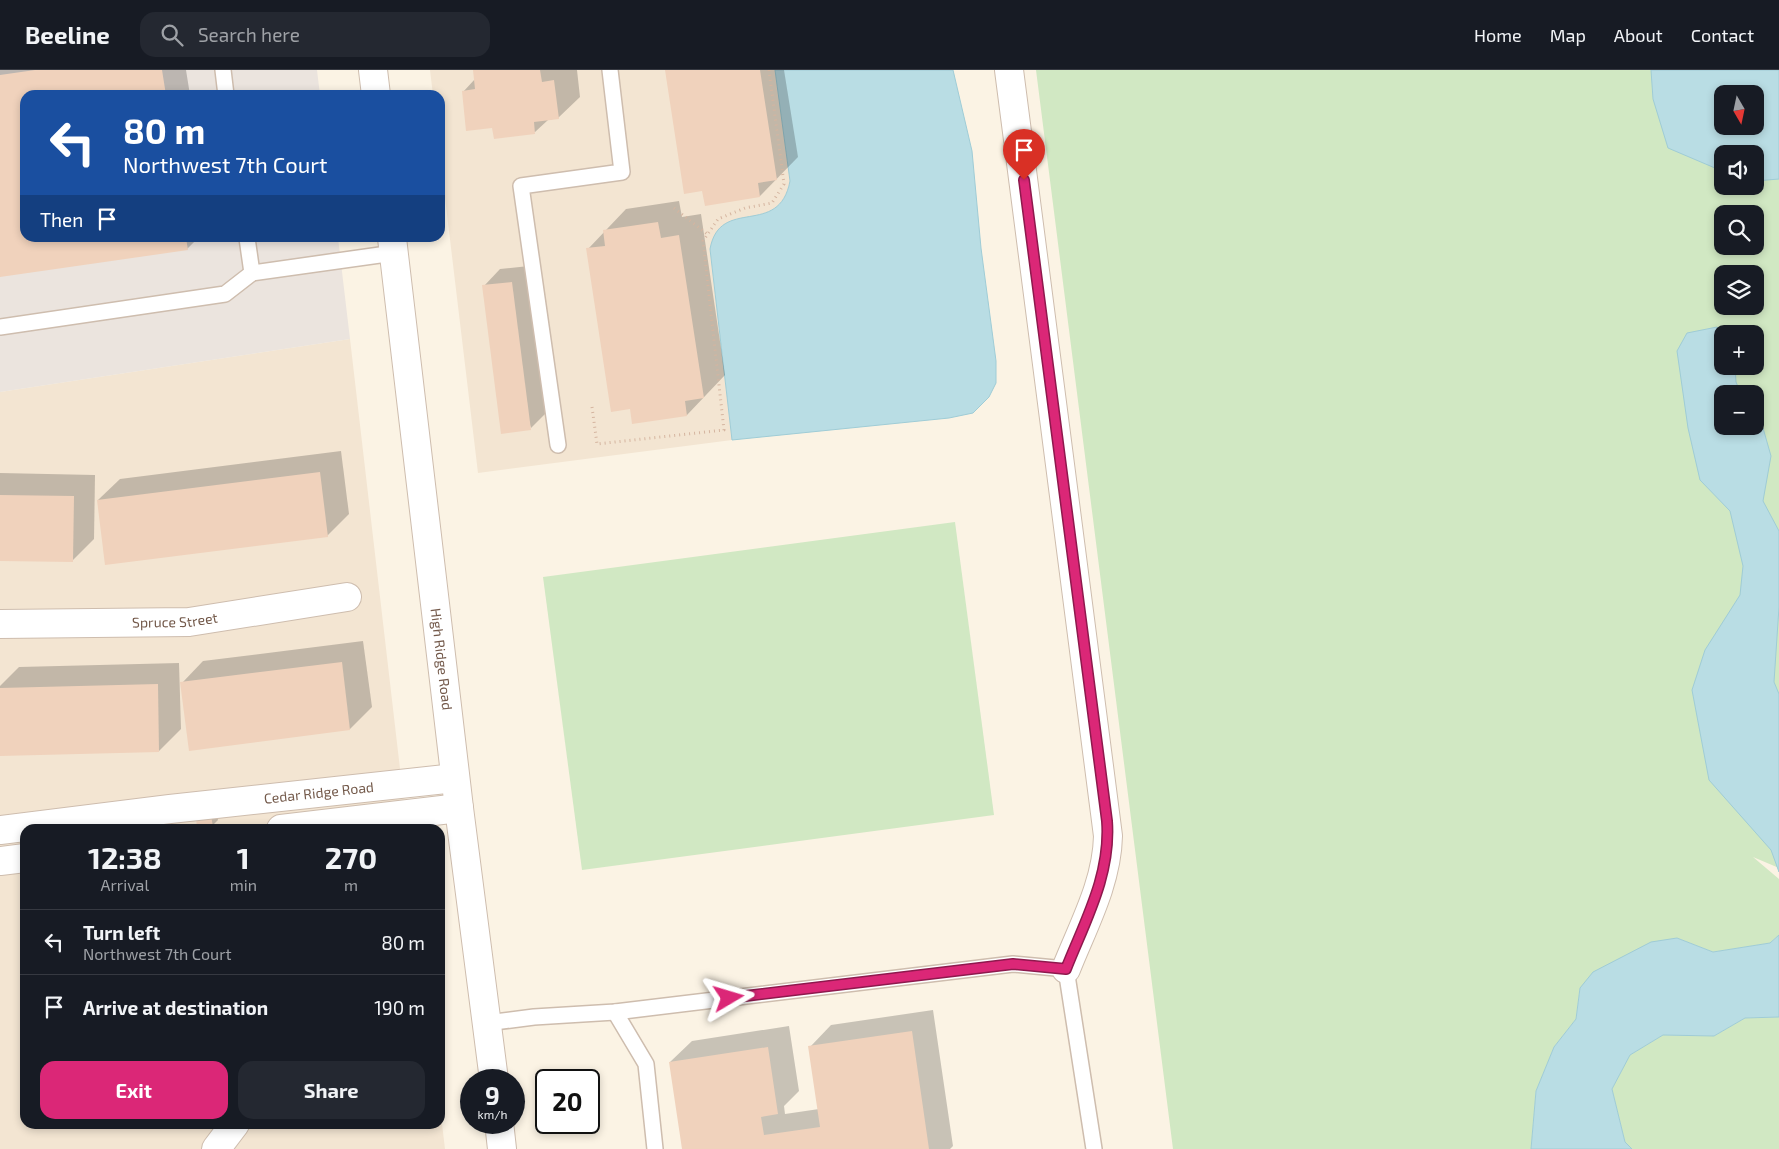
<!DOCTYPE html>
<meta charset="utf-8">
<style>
body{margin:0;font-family:"Exo 2",sans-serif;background:#242831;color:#f1f3f6;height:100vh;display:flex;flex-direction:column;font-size:19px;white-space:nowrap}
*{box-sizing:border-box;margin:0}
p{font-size:16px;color:#9ea1a6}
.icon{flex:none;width:28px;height:28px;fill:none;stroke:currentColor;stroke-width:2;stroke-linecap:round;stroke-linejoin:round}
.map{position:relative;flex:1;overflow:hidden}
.panel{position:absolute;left:20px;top:754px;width:425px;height:305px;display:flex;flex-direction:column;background:#171b24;border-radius:15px;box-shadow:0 2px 8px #0003}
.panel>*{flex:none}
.hud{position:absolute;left:20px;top:20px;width:425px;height:152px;border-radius:15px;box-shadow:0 2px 8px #0003;background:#1a4fa0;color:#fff;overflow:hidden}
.needle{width:32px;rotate:171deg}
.tools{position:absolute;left:1714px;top:15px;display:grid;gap:10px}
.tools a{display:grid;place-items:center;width:50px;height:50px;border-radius:10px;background:#171b24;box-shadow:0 2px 8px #0003;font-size:25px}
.speed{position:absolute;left:460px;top:999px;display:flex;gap:10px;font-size:25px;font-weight:700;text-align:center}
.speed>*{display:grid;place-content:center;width:65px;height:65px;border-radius:50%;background:#171b24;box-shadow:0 2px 8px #0003;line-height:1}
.speed small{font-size:12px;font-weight:400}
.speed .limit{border:2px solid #111;border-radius:8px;background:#fff;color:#111}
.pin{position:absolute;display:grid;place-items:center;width:42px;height:42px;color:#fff;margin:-51px -21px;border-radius:50% 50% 50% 0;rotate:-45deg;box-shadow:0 0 5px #0007}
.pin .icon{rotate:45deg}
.me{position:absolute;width:55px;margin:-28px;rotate:83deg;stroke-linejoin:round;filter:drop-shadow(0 0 4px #0008)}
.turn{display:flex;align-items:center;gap:18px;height:105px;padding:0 20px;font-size:22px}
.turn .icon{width:65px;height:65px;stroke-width:2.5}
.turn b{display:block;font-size:35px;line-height:42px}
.then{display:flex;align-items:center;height:48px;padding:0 20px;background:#0003;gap:10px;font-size:19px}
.eta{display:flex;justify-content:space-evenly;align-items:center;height:85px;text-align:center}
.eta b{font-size:30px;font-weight:700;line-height:35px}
.cta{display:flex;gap:10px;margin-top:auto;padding:10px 20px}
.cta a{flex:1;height:58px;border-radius:15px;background:#db2777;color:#fff;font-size:20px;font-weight:700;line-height:58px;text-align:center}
.cta a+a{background:#242831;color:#f1f3f6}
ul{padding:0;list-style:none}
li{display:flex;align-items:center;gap:15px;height:65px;padding:0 20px;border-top:1px solid #363941}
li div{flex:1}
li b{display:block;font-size:19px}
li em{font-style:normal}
header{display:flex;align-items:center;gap:30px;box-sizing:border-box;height:70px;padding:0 25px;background:#171b24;border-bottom:1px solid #363941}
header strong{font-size:24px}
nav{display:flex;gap:28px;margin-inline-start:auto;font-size:18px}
.search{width:350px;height:45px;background:#242831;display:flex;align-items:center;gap:12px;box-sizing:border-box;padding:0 18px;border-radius:15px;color:#9ea1a6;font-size:19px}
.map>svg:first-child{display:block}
.residential{fill:#f3e5d2}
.industrial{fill:#ebe4de}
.green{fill:#d1e8c3;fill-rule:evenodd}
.water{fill:#b9dde4;stroke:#9fccd6;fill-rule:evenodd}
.shadow{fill:#0003}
.building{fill:#f0d2bc}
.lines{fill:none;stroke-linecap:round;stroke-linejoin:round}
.service-casing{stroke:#cebdae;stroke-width:18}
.minor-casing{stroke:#cebdae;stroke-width:30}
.tertiary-casing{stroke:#cebdae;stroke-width:30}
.path{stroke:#d5b5a0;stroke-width:3;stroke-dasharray:1 4;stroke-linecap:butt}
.service{stroke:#fff;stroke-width:15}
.minor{stroke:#fff;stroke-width:28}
.tertiary{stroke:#fff;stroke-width:28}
.route-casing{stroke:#8e194d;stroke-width:12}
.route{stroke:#db2777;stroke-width:9}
.labels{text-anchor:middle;stroke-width:5;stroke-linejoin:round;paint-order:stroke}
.street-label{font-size:14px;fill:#73594a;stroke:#fef7ea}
</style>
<header>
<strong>Beeline</strong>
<div class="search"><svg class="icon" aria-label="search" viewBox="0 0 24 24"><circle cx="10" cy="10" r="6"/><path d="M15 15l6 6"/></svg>Search here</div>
<nav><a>Home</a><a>Map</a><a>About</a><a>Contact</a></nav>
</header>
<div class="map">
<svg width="1779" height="1079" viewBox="0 0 1779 1079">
<rect width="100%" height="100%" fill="#fbf3e4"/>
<g class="residential">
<path d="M430 0H775L790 111 787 122 783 132 774 140 764 144 736 149 710 179 732 370 478 403 440 86V25H433Z"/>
<path d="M350 269 407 759H25V1054H440V1037L445 1079H0V322Z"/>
</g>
<path class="industrial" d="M0 0H317L320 25H25V168H338L350 269 0 322Z"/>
<g class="green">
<path d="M1036 0H1779V798L1753 787 1779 809V865L1770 873 1713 882 1677 868 1580 918 1576 949 1554 977 1536 1021 1531 1079H1173ZM1722 24H1755V56H1722ZM1722 84H1755V116H1722ZM1722 144H1755V176H1722ZM1722 204H1755V236H1722ZM1722 264H1755V296H1722ZM1722 324H1755V356H1722Z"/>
<path d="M955 452 994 745 582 800 543 507Z"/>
<path d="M1779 947V1079H1632L1625 1072 1612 1019 1630 985 1663 965 1714 966 1745 948Z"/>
</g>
<g class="water">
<path d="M775 0H953L972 81 981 178 996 291V313L989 327 973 343 949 348 732 370 710 179C720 125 779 169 790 111Z"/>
<path d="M1651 0H1779V109L1755 111V84H1722V101L1668 78 1653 29ZM1722 24H1755V56H1722Z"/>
<path d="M1717 257 1722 264V296H1735L1736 312 1741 324H1722V356H1755V347L1763 358 1771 386 1763 431 1779 461V537L1774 612 1779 624V802L1771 780 1709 710 1692 620 1705 580 1740 525 1743 496 1730 441 1700 410 1688 358 1677 281 1687 263Z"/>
<path d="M1779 865V947L1745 948 1714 966 1663 965 1630 985 1612 1019 1625 1072 1632 1079H1531L1536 1021 1554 977 1576 949 1580 918 1593 902 1651 872 1677 868 1713 882 1770 873Z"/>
</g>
<g class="shadow">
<path d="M0 0H186L190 25H25V168H198L187 179 0 206Z"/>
<path d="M474 0H577L580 27 558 48 548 50 535 62 493 56 463 22 475 9Z"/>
<path d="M666 0H784L798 87 760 126 704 120Z"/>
<path d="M679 131 682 147 701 144 725 305 687 345 631 338 588 179 626 139Z"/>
<path d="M529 196 547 342 531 358 484 216 500 199Z"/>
<path d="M341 381 349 444 327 466 98 430 120 409Z"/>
<path d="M0 403 95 405 94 469 72 491 0 490Z"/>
<path d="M363 571 372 637 350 659 190 679 182 613 203 591Z"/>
<path d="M179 593 181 659 159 681 0 684V616L19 597Z"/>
<path d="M216 741 218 750 212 756 197 748Z"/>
<path d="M933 940 953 1076 950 1079H683L670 992 692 971 789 956 799 1021 784 1036 785 1044 819 1039 810 977 831 955Z"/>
</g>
<g class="building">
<path d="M35 0H162L166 25H25V168H186L188 180 0 207V5Z"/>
<path d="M473 0H540L542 12 554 10 559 49 534 52 535 64 494 69 492 58 466 61 462 21 475 19Z"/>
<path d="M665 0H760L777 110 758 113 760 127 705 136 702 121 684 124Z"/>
<path d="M658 152 661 168 679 165 704 328 685 331 687 346 632 354 630 339 611 342 586 178 605 176 603 160Z"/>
<path d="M512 212 531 360 501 364 482 215Z"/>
<path d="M320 402 328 467 105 495 97 430Z"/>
<path d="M0 425 74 426 73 492 0 491Z"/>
<path d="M342 592 350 660 189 681 180 612Z"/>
<path d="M158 614 159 682 0 686V618Z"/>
<path d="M211 745 213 757 197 759 196 747Z"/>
<path d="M912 961 929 1079H682L669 992 768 977 778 1044 761 1047 764 1065 820 1057 808 976Z"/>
</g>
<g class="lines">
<g class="service-casing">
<g id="service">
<path d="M223 0 226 25"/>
<path d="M247 168 252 203 394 183"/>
<path d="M0 257 225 224 252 203"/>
<path d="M558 375 521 116 622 102 610 0"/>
<path d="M615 942 646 994 655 1079"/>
<path d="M487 953 534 947 615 942 1013 894 1066 899 1094 1079"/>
</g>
</g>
<g class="minor-casing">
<g id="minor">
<path d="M1009 0 1108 766C1107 813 1083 856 1066 899"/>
<path id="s1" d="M0 554 189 552 347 527"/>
<path d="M281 759 459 738"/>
<path id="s2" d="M0 760 170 739 455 708"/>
<path d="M0 791 25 788"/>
<path d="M216 1079 235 1054"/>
</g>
</g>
<g class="tertiary-casing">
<g id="tertiary">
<path d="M373 0 376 25"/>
<path id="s3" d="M392 168 459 738 494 1010"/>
<path d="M499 1052 502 1079"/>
</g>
</g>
<g class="path">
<path d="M674 138 707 164"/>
<path d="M592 337 597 374 724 360 703 171 718 149 745 138 772 133 784 114 769 0"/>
</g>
<use href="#service" class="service"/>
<use href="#minor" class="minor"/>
<use href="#tertiary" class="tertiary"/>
</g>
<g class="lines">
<g class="route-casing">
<path id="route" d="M729 928 1013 894 1066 899C1085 851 1111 805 1107 751L1024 110"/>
</g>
<use href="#route" class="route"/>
</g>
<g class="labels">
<g class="street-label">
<text dy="5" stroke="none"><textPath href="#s1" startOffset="175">Spruce Street</textPath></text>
<text dy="5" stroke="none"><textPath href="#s3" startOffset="424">High Ridge Road</textPath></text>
<text dy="5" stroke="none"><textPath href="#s2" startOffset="321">Cedar Ridge Road</textPath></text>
</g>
</g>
</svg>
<div class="tools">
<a><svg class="needle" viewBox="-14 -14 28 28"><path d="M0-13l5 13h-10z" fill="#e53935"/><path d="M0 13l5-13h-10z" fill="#9ea1a6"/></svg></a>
<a><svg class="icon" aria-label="sound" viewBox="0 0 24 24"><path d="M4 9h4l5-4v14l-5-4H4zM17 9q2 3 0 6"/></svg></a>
<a><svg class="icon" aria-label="search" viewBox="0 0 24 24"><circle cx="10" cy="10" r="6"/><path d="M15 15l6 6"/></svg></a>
<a><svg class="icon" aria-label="layers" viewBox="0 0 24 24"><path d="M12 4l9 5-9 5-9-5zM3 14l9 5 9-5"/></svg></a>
<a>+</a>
<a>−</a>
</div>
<div class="speed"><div>9<small>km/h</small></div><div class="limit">20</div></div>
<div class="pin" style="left:1024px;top:110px;background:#d93025"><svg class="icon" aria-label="arrive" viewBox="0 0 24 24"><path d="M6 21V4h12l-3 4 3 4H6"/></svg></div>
<svg class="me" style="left:729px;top:928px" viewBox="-20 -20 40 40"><path d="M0-17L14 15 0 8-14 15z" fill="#db2777" stroke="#fff" stroke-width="4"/></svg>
<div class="hud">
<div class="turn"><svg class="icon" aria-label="left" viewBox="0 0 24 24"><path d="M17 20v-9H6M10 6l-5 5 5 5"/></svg><div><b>80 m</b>Northwest 7th Court</div></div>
<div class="then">Then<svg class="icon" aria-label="arrive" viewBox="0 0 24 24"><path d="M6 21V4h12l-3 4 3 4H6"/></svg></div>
</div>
<section class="panel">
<div class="eta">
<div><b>12:38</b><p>Arrival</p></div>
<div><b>1</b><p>min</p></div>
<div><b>270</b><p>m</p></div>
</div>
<ul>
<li><svg class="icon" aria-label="left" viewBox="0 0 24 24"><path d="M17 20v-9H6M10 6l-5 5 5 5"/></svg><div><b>Turn left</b><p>Northwest 7th Court</p></div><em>80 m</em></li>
<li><svg class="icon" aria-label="arrive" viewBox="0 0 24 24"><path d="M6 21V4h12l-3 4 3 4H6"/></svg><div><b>Arrive at destination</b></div><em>190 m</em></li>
</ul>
<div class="cta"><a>Exit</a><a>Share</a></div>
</section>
</div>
